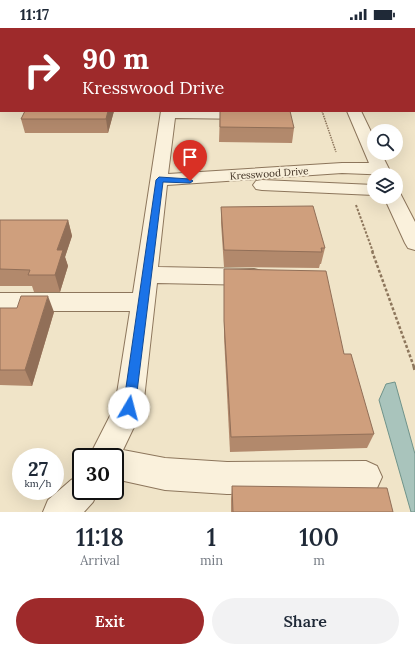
<!DOCTYPE html>
<style>
body{margin:0;font-family:Lora,serif;background:#f2f2f3;color:#1f2937;height:100vh;display:flex;flex-direction:column;font-size:15px;white-space:nowrap}
*{box-sizing:border-box;margin:0}
p{font-size:13px;color:#747a83}
.icon{flex:none;width:22px;height:22px;fill:none;stroke:currentColor;stroke-width:2;stroke-linecap:round;stroke-linejoin:round}
.map{position:relative;height:484px;overflow:hidden}
.sheet{display:flex;flex-direction:column;background:#fff;flex:1}
.sheet>*{flex:none}
.top-card{position:absolute;left:0px;top:0px;width:415px;height:84px;box-shadow:0 4px 16px #0002;background:#9e2a2b;color:#fff;overflow:hidden}
.fabs{position:absolute;left:367px;top:96px;display:grid;gap:8px}
.fabs a{display:grid;place-items:center;width:36px;height:36px;border-radius:50%;background:#fff;box-shadow:0 4px 16px #0002;font-size:20px}
.speed{position:absolute;left:12px;top:420px;display:flex;gap:8px;font-size:20px;font-weight:700;text-align:center}
.speed>*{display:grid;place-content:center;width:52px;height:52px;border-radius:50%;background:#fff;box-shadow:0 4px 16px #0002;line-height:1}
.speed small{font-size:10px;font-weight:400}
.speed .limit{border:2px solid #111;border-radius:6px;background:#fff;color:#111}
.pin{position:absolute;display:grid;place-items:center;width:34px;height:34px;color:#fff;margin:-41px -17px;border-radius:50% 50% 50% 0;rotate:-45deg;box-shadow:0 0 4px #0007}
.pin .icon{rotate:45deg}
.me{position:absolute;width:44px;margin:-22px;rotate:8deg;stroke-linejoin:round;filter:drop-shadow(0 0 3px #0008)}
.turn{display:flex;align-items:center;gap:14px;height:84px;padding:0 16px;font-size:18px}
.turn .icon{width:52px;height:52px;stroke-width:2.5}
.turn b{display:block;font-size:28px;line-height:34px}
.eta{display:flex;justify-content:space-evenly;align-items:center;height:68px;text-align:center}
.eta b{font-size:24px;font-weight:600;line-height:28px}
.button{display:flex;gap:8px;margin-top:auto;padding:8px 16px}
.button a{flex:1;height:46px;border-radius:24px;background:#9e2a2b;color:#fff;font-size:16px;font-weight:600;line-height:46px;text-align:center}
.button a+a{background:#f2f2f3;color:#1f2937}
.status{display:flex;justify-content:space-between;align-items:center;height:28px;padding:0 20px;background:#fff;direction:ltr}
.status svg{height:11px;fill:currentColor}
.map>svg:first-child{display:block}
.water{fill:#a9c4bc;stroke:#6f938a}
.lines{fill:none;stroke-linecap:round;stroke-linejoin:round}
.minor-casing{stroke:#8d765c;stroke-width:2}
.path-far3{stroke:#8d765c;stroke-width:1.5;stroke-dasharray:1.5 1;stroke-linecap:butt}
.path-far2{stroke:#8d765c;stroke-width:2;stroke-dasharray:2.5 1.5;stroke-linecap:butt}
.path-far1{stroke:#8d765c;stroke-width:2.5;stroke-dasharray:3 2;stroke-linecap:butt}
.path{stroke:#8d765c;stroke-width:3.5;stroke-dasharray:4 2.5;stroke-linecap:butt}
.minor{fill:#faf1dc;fill-rule:evenodd}
.rail-casing{stroke:#3d2e20;stroke-width:2.5}
.rail{stroke:#f7eed8;stroke-width:1.5;stroke-dasharray:5;stroke-linecap:butt}
.wall{fill:#b2896c}
.shaded-wall{fill:#916f58}
.building{fill:#cf9f7d;stroke:#916f58}
.route{fill:#1a73e8;stroke:#114b97}
.labels{text-anchor:middle;stroke-width:4;stroke-linejoin:round;paint-order:stroke}
.far-street-label{font-size:10px;fill:#3d2e20;stroke:#f7eed8}
</style>
<div class="status"><b>11:17</b><svg viewBox="0 0 49 12"><path d="M0 12V9h3v3zM5 12V6h3v6zM10 12V3h3v9zM15 12V0h3v12zM26 1h20v11H26zM47 4h2v5h-2z"/></svg></div>
<div class="map">
<svg width="415" height="484" viewBox="0 0 415 484">
<rect width="100%" height="100%" fill="#f0e4c8"/>
<path class="water" d="M395 354 415 426V484H411L379 372 386 356Z"/>
<g class="lines">
<g class="minor-casing">
<g id="minor">
<rect x="75" y="0" width="10" height="1"/>
<rect x="311" y="0" width="10" height="1"/>
<rect x="0" y="24" width="1" height="8"/>
<path d="M0 55H1L0 65Z"/>
<path d="M161 83H252L255 84 257 87 255 90 250 91 175 90 168 146 342 135H369L347 83H361L374 110V125H381L392 147 342 145 167 157 158 239 254 241 262 243 265 249 262 255 254 257 157 255 143 380 123 422 165 430 227 434 366 433 377 438 382 449 377 460 366 465 227 466 165 462 115 451V429H89L115 378 130 283H0V265H133Z"/>
<path d="M262 152 374 157V167L262 162 256 161 253 157 256 153Z"/>
<path d="M396 164 400 165 415 194V222L408 220 405 215 384 169H396Z"/>
<path d="M81 447V463H98L93 474 84 484H43L48 472 71 452Z"/>
</g>
</g>
<g class="path-far3">
<path d="M284 0 289 1"/>
<path d="M322 83 336 124"/>
</g>
<path class="path-far2" d="M356 177 373 224"/>
<path class="path-far1" d="M372 223 414 339"/>
<path class="path" d="M414 338 415 342"/>
<use href="#minor" class="minor"/>
<g class="rail-casing">
<path id="rail" d="M320 0 326 1"/>
</g>
<use href="#rail" class="rail"/>
</g>
<g class="wall">
<rect x="128" y="0" width="97" height="1"/>
<path d="M25 83H114L108 105H25L21 91Z"/>
<path d="M220 83 294 100 292 115 219 114Z"/>
<path d="M221 179 325 220 321 236H320L319 240 224 239 221 195Z"/>
<path d="M0 192H68L72 208 65 229 68 238 60 264H34L32 258H0Z"/>
<path d="M224 241 344 326 374 406 367 420 230 424 224 309Z"/>
<path d="M0 280 54 284 32 358 0 357Z"/>
<path d="M232 458 393 484H231V471Z"/>
</g>
<g class="shaded-wall">
<path d="M46 0H72L70 1H44Z"/>
<path d="M219 0H225V1H217Z"/>
<path d="M108 83H114L108 105 106 91Z"/>
<path d="M68 192 72 208 65 229 68 238 60 264 55 247 57 222Z"/>
<path d="M48 268 54 284 32 358 25 342Z"/>
</g>
<g class="building">
<path d="M0 0H25L30 1H1V16H0Z"/>
<path d="M34 0H46L44 1H34Z"/>
<path d="M155 0H219L217 1H159Z"/>
<path d="M25 83H108L106 91H21Z"/>
<path d="M220 83H290L294 100 220 99Z"/>
<path d="M313 178 325 220H321L322 224 224 222 221 179Z"/>
<path d="M0 192H68L57 222H63L55 247H28L30 242 0 241Z"/>
<path d="M224 241 326 243 344 326H351L374 406 231 409 224 293Z"/>
<path d="M21 268H48L25 342H0V280H17Z"/>
<path d="M232 458 387 460 393 484H233Z"/>
</g>
<path class="route" d="M159 149 190 151 193 153 190 155 163 154 135 380 133 384 129 386 125 384 123 380 156 152Z"/>
<g class="labels">
<g class="far-street-label">
<text transform="translate(269 145) rotate(-4)" y="4">Kresswood Drive</text>
</g>
</g>
</svg>
<div class="fabs">
<a><svg class="icon" aria-label="search" viewBox="0 0 24 24"><circle cx="10" cy="10" r="6"/><path d="M15 15l6 6"/></svg></a>
<a><svg class="icon" aria-label="layers" viewBox="0 0 24 24"><path d="M12 4l9 5-9 5-9-5zM3 14l9 5 9-5"/></svg></a>
</div>
<div class="speed"><div>27<small>km/h</small></div><div class="limit">30</div></div>
<div class="pin" style="left:190px;top:153px;background:#d93025"><svg class="icon" aria-label="arrive" viewBox="0 0 24 24"><path d="M6 21V4h12l-3 4 3 4H6"/></svg></div>
<svg class="me" style="left:129px;top:380px" viewBox="-20 -20 40 40"><circle r="19" fill="#fff"/><path d="M0-13L10 11 0 6-10 11z" fill="#1a73e8"/></svg>
<div class="top-card">
<div class="turn"><svg class="icon" aria-label="right" viewBox="0 0 24 24"><path d="M7 20v-9h11M14 6l5 5-5 5"/></svg><div><b>90 m</b>Kresswood Drive</div></div>
</div>
</div>
<section class="sheet">
<div class="eta">
<div><b>11:18</b><p>Arrival</p></div>
<div><b>1</b><p>min</p></div>
<div><b>100</b><p>m</p></div>
</div>
<div class="button"><a>Exit</a><a>Share</a></div>
</section>
